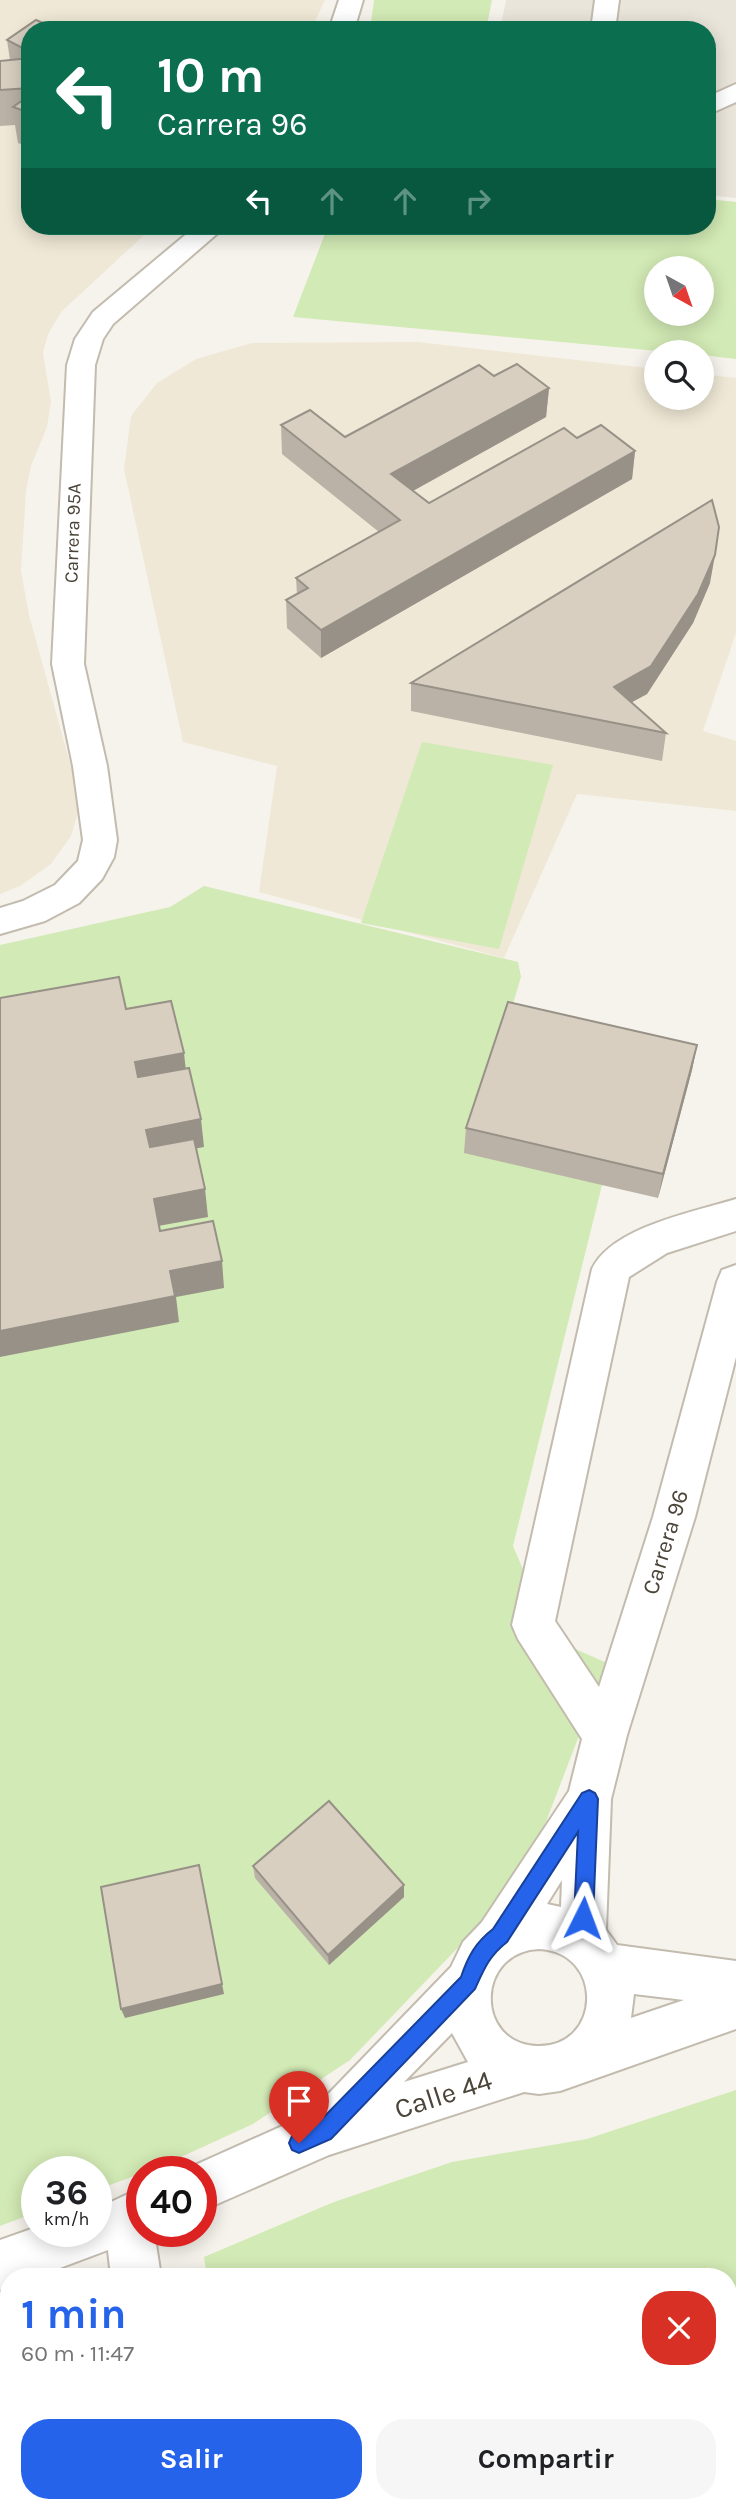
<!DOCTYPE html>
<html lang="es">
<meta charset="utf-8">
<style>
body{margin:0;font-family:Karla,sans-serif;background:#f6f6f6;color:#202124;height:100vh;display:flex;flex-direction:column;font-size:26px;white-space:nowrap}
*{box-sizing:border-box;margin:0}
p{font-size:23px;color:#757577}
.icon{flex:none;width:38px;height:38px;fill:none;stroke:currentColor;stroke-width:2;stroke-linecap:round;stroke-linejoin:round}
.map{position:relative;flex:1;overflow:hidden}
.sheet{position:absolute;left:0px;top:2268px;width:737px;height:245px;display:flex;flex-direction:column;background:#fff;border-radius:28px 28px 0 0;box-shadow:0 4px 18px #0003}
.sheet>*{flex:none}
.hud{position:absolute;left:21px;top:21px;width:695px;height:214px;border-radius:28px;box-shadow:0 4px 18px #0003;background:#0b6e4f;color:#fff;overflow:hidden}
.needle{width:46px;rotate:140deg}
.buttons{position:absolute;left:644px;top:256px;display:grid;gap:14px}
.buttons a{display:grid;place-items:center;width:70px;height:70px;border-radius:50%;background:#fff;box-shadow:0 4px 18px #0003;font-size:35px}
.speed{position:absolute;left:21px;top:2156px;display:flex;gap:14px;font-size:35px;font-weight:700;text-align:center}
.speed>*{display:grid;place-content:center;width:91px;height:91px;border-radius:50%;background:#fff;box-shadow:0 4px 18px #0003;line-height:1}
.speed small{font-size:18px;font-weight:400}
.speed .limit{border:10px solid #d22;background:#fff;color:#111}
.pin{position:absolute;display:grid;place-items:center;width:60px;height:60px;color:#fff;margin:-72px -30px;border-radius:50% 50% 50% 0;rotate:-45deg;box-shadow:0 0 7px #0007}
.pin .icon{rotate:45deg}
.me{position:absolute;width:77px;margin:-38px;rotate:3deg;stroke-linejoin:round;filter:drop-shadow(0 0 5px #0008)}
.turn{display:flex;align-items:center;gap:24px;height:147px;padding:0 21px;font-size:32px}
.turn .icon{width:91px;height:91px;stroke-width:2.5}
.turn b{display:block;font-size:49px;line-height:60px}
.lanes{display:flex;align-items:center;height:66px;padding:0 21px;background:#0003;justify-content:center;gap:35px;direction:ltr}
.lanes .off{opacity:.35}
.round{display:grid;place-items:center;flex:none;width:74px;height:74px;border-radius:28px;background:#f6f6f6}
.overview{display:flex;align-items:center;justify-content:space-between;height:119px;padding:0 21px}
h1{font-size:42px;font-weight:700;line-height:52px;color:#2563eb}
.action{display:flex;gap:14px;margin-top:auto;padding:14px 21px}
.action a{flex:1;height:80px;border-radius:28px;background:#2563eb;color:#fff;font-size:28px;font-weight:700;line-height:80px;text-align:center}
.action a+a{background:#f6f6f6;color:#202124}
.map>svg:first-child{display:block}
.residential{fill:#eae5da}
.education{fill:#efe8d6}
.green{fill:#d2eab5;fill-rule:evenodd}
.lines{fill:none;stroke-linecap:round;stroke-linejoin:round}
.minor-casing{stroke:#c2bbae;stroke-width:4}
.minor{fill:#fff;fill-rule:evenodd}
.wall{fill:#bab2a6}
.shaded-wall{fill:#979187}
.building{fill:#d8cfc1;stroke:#979187;stroke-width:2}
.route{fill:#2563eb;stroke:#184099;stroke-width:2}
.labels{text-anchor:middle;stroke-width:6;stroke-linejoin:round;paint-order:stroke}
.far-street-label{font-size:19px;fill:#4b4439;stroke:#fff}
.street-label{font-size:23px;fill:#4b4439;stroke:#fff}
.near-street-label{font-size:28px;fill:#4b4439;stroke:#fff}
</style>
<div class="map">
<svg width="736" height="2513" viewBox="0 0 736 2513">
<rect width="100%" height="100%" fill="#f6f3ec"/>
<path class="residential" d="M506 0H736V198L707 195V30H500Z"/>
<g class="education">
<path d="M0 0H325L311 30H30V226H154L62 311 48 334 43 353 51 402 47 427 31 466 26 491 21 571 29 615 78 792 79 810 71 836 51 864 20 886 0 894Z"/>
<path d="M418 342 656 369V397H702V374L736 378V633L703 731 736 741V811L577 794 504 958 259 892 277 766 183 742 124 469 131 416 157 383 196 359 252 343Z"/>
</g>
<g class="green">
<path d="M374 0H492L486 30H370Z"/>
<path d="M707 199 736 202V359L702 355V352H668L293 317 328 226H707ZM656 268H702V313H656Z"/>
<path d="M422 742 553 765 499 949 361 923Z"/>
<path d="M204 886 518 962 521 977 509 1017 602 1185 513 1546 553 1639 607 1663 524 1879 350 2060 253 2124 159 2167 96 2190V2172H37V2212L0 2226V945L170 907Z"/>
<path d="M736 2090V2513H248L244 2504H728V2277H207L204 2257 334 2202 452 2162 587 2139Z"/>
</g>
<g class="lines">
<g class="minor-casing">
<g id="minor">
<path d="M339 0H363L354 30H329Z"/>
<path d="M595 0H619L615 30H591Z"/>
<path d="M736 84V102L707 115V97Z"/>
<path d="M196 226H226L113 324 103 339 95 365 84 664 107 766 117 840 114 857 102 879 79 903 45 921 0 934V908L23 901 55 885 78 861 83 840 73 766 52 664 67 365 75 339 93 312Z"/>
<path d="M736 1199V1231L667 1253 629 1277 555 1621 599 1687 653 1517 717 1282 722 1270 736 1265V1357L695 1517 627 1735 611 1799 606 1930 617 1945 736 1961V2029L560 2091 539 2094 524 2092 329 2155 201 2211V2172H183L184 2170 309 2114 451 1967 463 1942 482 1922 569 1791 582 1739 518 1639 512 1625 592 1269C612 1227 694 1212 736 1199ZM562 1880 561 1907 547 1904ZM539 1949C605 1952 602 2048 537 2046 475 2044 475 1952 539 1949ZM634 1994 684 2000 631 2018ZM452 2033 468 2062 404 2082Z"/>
<path d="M128 2194 142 2200V2231H154L161 2277H111L108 2250 36 2277H9V2287L0 2290V2240L37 2227V2231H96V2207L107 2211 111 2202Z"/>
<path d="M141 2504H193L195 2513H143Z"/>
</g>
</g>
<use href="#minor" class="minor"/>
</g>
<g class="wall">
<path d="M30 30V147L18 143 15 125 0 126V61L10 60 7 40Z"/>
<path d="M549 388 546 417 413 491 429 503 577 438 635 451 632 479 321 658 287 628 286 600 297 594 296 578 379 532 282 454 281 425 345 437Z"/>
<path d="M710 583 693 623 647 694 632 702 666 733 662 761 411 711V683Z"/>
<path d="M697 1045 692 1070 658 1198 464 1153 466 1128Z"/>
<path d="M253 1866 404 1897 329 1965 255 1878Z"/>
</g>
<g class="shaded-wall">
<path d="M549 388 546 417 391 503V474Z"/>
<path d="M635 451 632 479 321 658V630Z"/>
<path d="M715 555 710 583 693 623 647 694 610 714 614 687Z"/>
<path d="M697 1045 692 1070 658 1198 663 1174Z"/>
<path d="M184 1053 187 1081 139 1090 135 1062Z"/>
<path d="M201 1119 204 1147 150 1157 146 1130Z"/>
<path d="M205 1189 208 1217 158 1226 154 1199Z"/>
<path d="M222 1261 224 1288 176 1297 179 1322 0 1357V1331L170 1271Z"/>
<path d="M199 1865 224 1994 125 2018 121 2009Z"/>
<path d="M404 1885V1897L329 1965 328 1955Z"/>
<path d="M107 2504H113L114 2513H108Z"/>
</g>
<g class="building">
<path d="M36 20 59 30H30V52L7 40Z"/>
<rect x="72" y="23" width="51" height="7"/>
<path d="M30 58V88L0 90V61Z"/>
<path d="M30 95V113L13 107Z"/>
<path d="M517 364 549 388 391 474 429 503 564 428 577 438 601 425 635 451 321 630 286 600 308 588 296 578 400 520 281 425 310 410 345 437 479 365 494 376Z"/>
<path d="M712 500 719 527 715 555 698 594 651 666 614 687 666 733 411 683Z"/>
<path d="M119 977 126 1009 171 1001 184 1053 135 1062 138 1077 189 1068 201 1119 146 1130 150 1147 194 1139 205 1189 154 1199 160 1231 213 1221 222 1261 170 1271 175 1296 0 1331V998Z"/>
<path d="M508 1002 697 1045 663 1174 466 1128Z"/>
<path d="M329 1801 404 1885 328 1955 253 1866Z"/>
<path d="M199 1865 222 1984 121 2009 101 1887Z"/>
<path d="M9 2396V2504H107L108 2513H0V2397Z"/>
</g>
<path class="route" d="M589 1790 595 1793 598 1799 593 1918 590 1925 583 1927 577 1925 574 1918 578 1832 507 1942C489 1956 484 1969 475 1989L331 2139 299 2153 292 2150 289 2143 292 2136 317 2124 461 1977C468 1956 476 1942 493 1929L582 1793Z"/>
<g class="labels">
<g class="far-street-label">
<text transform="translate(72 533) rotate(-88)" y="7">Carrera 95A</text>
</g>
<g class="street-label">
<text transform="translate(665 1542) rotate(-73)" y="8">Carrera 96</text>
</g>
<g class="near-street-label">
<text transform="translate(443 2094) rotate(-18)" y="10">Calle 44</text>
</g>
</g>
</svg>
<div class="buttons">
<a><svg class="needle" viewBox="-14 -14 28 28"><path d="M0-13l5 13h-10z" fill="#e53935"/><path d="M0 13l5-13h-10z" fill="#757577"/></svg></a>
<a><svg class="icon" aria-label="search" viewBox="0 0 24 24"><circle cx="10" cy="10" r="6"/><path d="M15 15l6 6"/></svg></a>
</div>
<div class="speed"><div>36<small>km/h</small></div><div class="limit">40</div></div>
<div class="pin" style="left:299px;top:2143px;background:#d93025"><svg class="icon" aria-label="arrive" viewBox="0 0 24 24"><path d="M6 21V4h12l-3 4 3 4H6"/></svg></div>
<svg class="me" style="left:583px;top:1918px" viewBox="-20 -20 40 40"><path d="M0-17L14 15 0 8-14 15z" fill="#2563eb" stroke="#fff" stroke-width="4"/></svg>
<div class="hud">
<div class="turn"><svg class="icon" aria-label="left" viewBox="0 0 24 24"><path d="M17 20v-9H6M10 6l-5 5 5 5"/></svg><div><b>10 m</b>Carrera 96</div></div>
<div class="lanes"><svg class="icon" aria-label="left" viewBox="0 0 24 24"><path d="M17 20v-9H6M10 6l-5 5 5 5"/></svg><svg class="icon off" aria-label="ahead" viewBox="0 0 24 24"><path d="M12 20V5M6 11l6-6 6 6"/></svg><svg class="icon off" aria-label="ahead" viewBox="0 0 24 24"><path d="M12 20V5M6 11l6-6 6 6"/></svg><svg class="icon off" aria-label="right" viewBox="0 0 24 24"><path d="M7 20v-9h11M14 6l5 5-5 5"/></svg></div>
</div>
<section class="sheet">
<div class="overview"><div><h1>1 min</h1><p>60 m · 11:47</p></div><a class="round" style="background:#d93025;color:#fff"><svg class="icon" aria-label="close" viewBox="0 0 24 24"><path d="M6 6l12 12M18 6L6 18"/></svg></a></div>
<div class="action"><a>Salir</a><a>Compartir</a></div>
</section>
</div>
